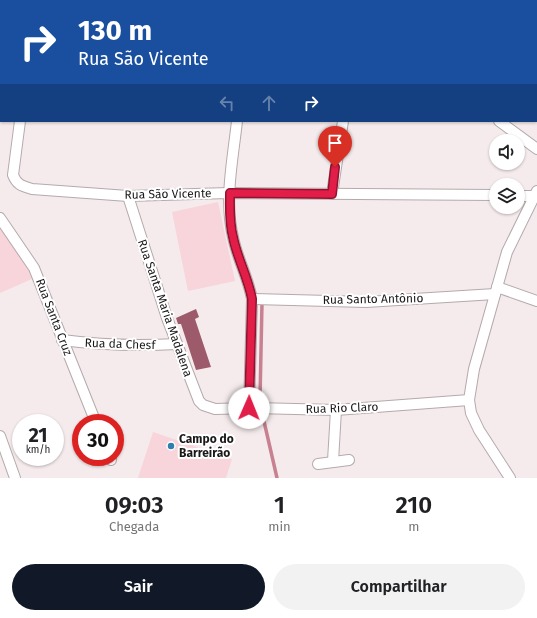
<!DOCTYPE html>
<html lang="pt">
<meta charset="utf-8">
<style>
body{margin:0;font-family:"Fira Sans",sans-serif;background:#f2f2f2;color:#202124;height:100vh;display:flex;flex-direction:column;font-size:15px;white-space:nowrap}
*{box-sizing:border-box;margin:0}
p{font-size:13px;color:#757577}
.icon{flex:none;width:22px;height:22px;fill:none;stroke:currentColor;stroke-width:2;stroke-linecap:round;stroke-linejoin:round}
.map{position:relative;height:478px;overflow:hidden}
.side{display:flex;flex-direction:column;background:#fff;flex:1}
.side>*{flex:none}
.guide{position:absolute;left:0px;top:0px;width:537px;height:122px;box-shadow:0 1px 3px #0004;background:#1a4fa0;color:#fff;overflow:hidden}
.tools{position:absolute;left:489px;top:134px;display:grid;gap:8px}
.tools a{display:grid;place-items:center;width:36px;height:36px;border-radius:50%;background:#fff;box-shadow:0 1px 3px #0004;font-size:20px}
.speed{position:absolute;left:12px;top:414px;display:flex;gap:8px;font-size:20px;font-weight:700;text-align:center}
.speed>*{display:grid;place-content:center;width:52px;height:52px;border-radius:50%;background:#fff;box-shadow:0 1px 3px #0004;line-height:1}
.speed small{font-size:10px;font-weight:400}
.speed .limit{border:6px solid #d22;background:#fff;color:#111}
.pin{position:absolute;display:grid;place-items:center;width:34px;height:34px;color:#fff;margin:-41px -17px;border-radius:50% 50% 50% 0;rotate:-45deg;box-shadow:0 0 4px #0007}
.pin .icon{rotate:45deg}
.me{position:absolute;width:44px;margin:-22px;rotate:1deg;stroke-linejoin:round;filter:drop-shadow(0 0 3px #0008)}
.turn{display:flex;align-items:center;gap:14px;height:84px;padding:0 12px;font-size:18px}
.turn .icon{width:52px;height:52px;stroke-width:2.5}
.turn b{display:block;font-size:28px;line-height:34px}
.lanes{display:flex;align-items:center;height:38px;padding:0 12px;background:#0003;justify-content:center;gap:20px;direction:ltr}
.lanes .off{opacity:.35}
.eta{display:flex;justify-content:space-evenly;align-items:center;height:68px;text-align:center}
.eta b{font-size:24px;font-weight:600;line-height:28px}
.primary-button{display:flex;gap:8px;margin-top:auto;padding:8px 12px}
.primary-button a{flex:1;height:46px;border-radius:24px;background:#111827;color:#fff;font-size:16px;font-weight:600;line-height:46px;text-align:center}
.primary-button a+a{background:#f2f2f2;color:#202124}
.map>svg:first-child{display:block}
.green{fill:#f8d4db}
.lines{fill:none;stroke-linecap:round;stroke-linejoin:round}
.stream{stroke:#c88191;stroke-width:3.5}
.building{fill:#9d5a6a}
.street-casing{stroke:#b4aaac;stroke-width:12}
.street{stroke:#fff;stroke-width:10}
.route-casing{stroke:#92132f;stroke-width:10}
.route{stroke:#e11d48;stroke-width:7}
.poi-dot{fill:#307daf;stroke:#fff;stroke-width:1.5}
.labels{text-anchor:middle;stroke-width:4;stroke-linejoin:round;paint-order:stroke}
.street-label{font-size:12px;fill:#1b1818;stroke:#fff}
.poi-label{font-size:12px;font-weight:bold;fill:#1b1818;stroke:#fff;text-anchor:start}
</style>
<div class="map">
<svg width="537" height="478" viewBox="0 0 537 478">
<rect width="100%" height="100%" fill="#f5ebec"/>
<g class="green">
<path d="M218 202 235 281 188 291 172 212Z"/>
<path d="M0 227 23 257 32 279 0 293Z"/>
<path d="M153 432 232 459 226 478H138Z"/>
</g>
<g class="lines">
<g class="stream">
<path d="M260 399 262 303"/>
<path d="M263 417 277 478"/>
</g>
</g>
<path class="building" d="M196 309 199 317 195 319 211 367 196 370 181 324H178L176 318Z"/>
<g class="lines">
<g class="street-casing">
<g id="street">
<path d="M0 0H3"/>
<path d="M254 1V0"/>
<path d="M365 1V0"/>
<path d="M536 16H537"/>
<path d="M20 121 13 175C17 185 22 186 32 189L128 196 229 193 496 195"/>
<path d="M237 121C233 159 224 199 233 237 237 258 248 277 252 299L249 408"/>
<path d="M499 121 537 149"/>
<path d="M332 194 343 121"/>
<path d="M128 196 167 318 199 401 203 405 215 409 249 408 336 410 469 400"/>
<path d="M518 196H535"/>
<path d="M0 218 34 268 96 423"/>
<path d="M497 287 537 301"/>
<path d="M252 299 366 302 495 294"/>
<path d="M62 340C100 345 139 346 177 344"/>
<path d="M0 436 15 478"/>
<path d="M110 457 111 460"/>
<path d="M333 461 336 410"/>
<path d="M318 464 349 460"/>
<path d="M510 478 479 430 471 413 469 400 474 369 507 252 537 191"/>
</g>
</g>
<use href="#street" class="street"/>
</g>
<g class="lines">
<g class="route-casing">
<path id="route" d="M249 408 252 299C248 277 237 258 233 237 229 222 230 208 230 193L332 194 335 167"/>
</g>
<use href="#route" class="route"/>
</g>
<circle class="poi-dot" cx="171" cy="446" r="4"/>
<g class="labels">
<g class="street-label">
<text transform="translate(168 194) rotate(-1)" y="4">Rua São Vicente</text>
<text transform="translate(373 299) rotate(-1)" y="4">Rua Santo Antônio</text>
<text transform="translate(165 308) rotate(71)" y="4">Rua Santa Maria Madalena</text>
<text transform="translate(54 317) rotate(69)" y="4">Rua Santa Cruz</text>
<text transform="translate(120 344) rotate(2)" y="4">Rua da Chesf</text>
<text transform="translate(342 408) rotate(-2)" y="4">Rua Rio Claro</text>
</g>
<g class="poi-label">
<text x="179" y="443">Campo do<tspan x="179" dy="14">Barreirão</tspan></text>
</g>
</g>
</svg>
<div class="tools">
<a><svg class="icon" aria-label="sound" viewBox="0 0 24 24"><path d="M4 9h4l5-4v14l-5-4H4zM17 9q2 3 0 6"/></svg></a>
<a><svg class="icon" aria-label="layers" viewBox="0 0 24 24"><path d="M12 4l9 5-9 5-9-5zM3 14l9 5 9-5"/></svg></a>
</div>
<div class="speed"><div>21<small>km/h</small></div><div class="limit">30</div></div>
<div class="pin" style="left:335px;top:167px;background:#d93025"><svg class="icon" aria-label="arrive" viewBox="0 0 24 24"><path d="M6 21V4h12l-3 4 3 4H6"/></svg></div>
<svg class="me" style="left:249px;top:408px" viewBox="-20 -20 40 40"><circle r="19" fill="#fff"/><path d="M0-13L10 11 0 6-10 11z" fill="#e11d48"/></svg>
<div class="guide">
<div class="turn"><svg class="icon" aria-label="right" viewBox="0 0 24 24"><path d="M7 20v-9h11M14 6l5 5-5 5"/></svg><div><b>130 m</b>Rua São Vicente</div></div>
<div class="lanes"><svg class="icon off" aria-label="left" viewBox="0 0 24 24"><path d="M17 20v-9H6M10 6l-5 5 5 5"/></svg><svg class="icon off" aria-label="ahead" viewBox="0 0 24 24"><path d="M12 20V5M6 11l6-6 6 6"/></svg><svg class="icon" aria-label="right" viewBox="0 0 24 24"><path d="M7 20v-9h11M14 6l5 5-5 5"/></svg></div>
</div>
</div>
<section class="side">
<div class="eta">
<div><b>09:03</b><p>Chegada</p></div>
<div><b>1</b><p>min</p></div>
<div><b>210</b><p>m</p></div>
</div>
<div class="primary-button"><a>Sair</a><a>Compartilhar</a></div>
</section>
